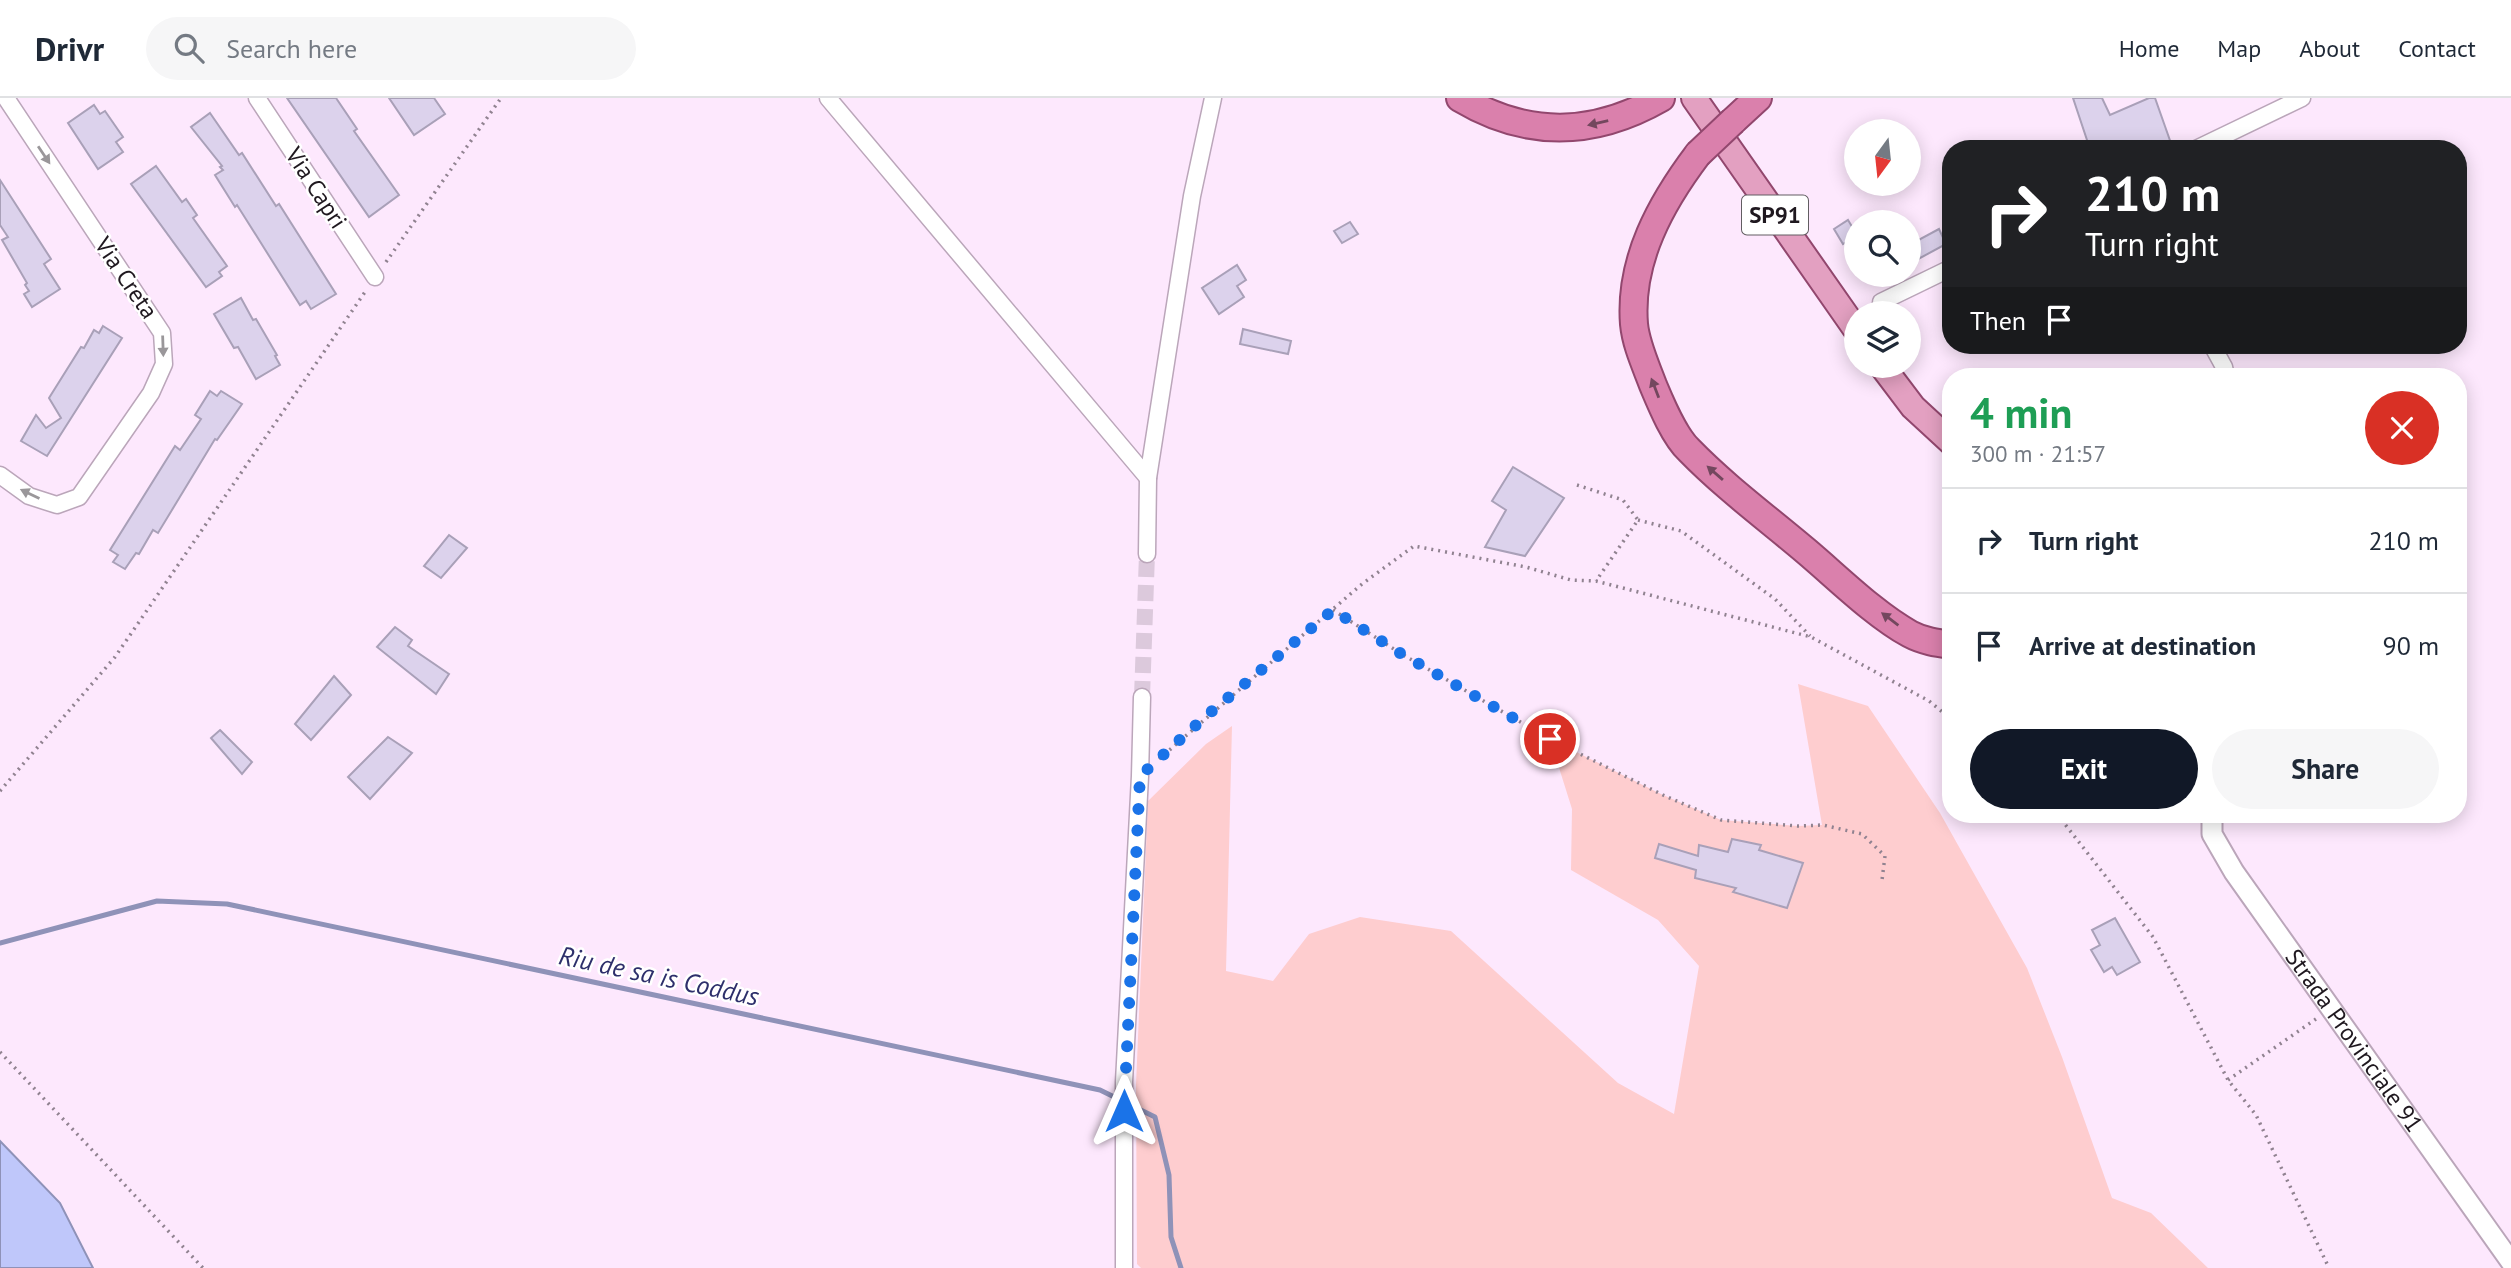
<!DOCTYPE html>
<meta charset="utf-8">
<style>
body{margin:0;font-family:"PT Sans",sans-serif;background:#f6f6f7;color:#1f2937;height:100vh;display:flex;flex-direction:column;font-size:26px;white-space:nowrap}
*{box-sizing:border-box;margin:0}
p{font-size:23px;color:#747a83}
.icon{flex:none;width:38px;height:38px;fill:none;stroke:currentColor;stroke-width:2;stroke-linecap:round;stroke-linejoin:round}
.map{position:relative;flex:1;overflow:hidden}
.details{position:absolute;left:1942px;top:270px;width:525px;height:455px;display:flex;flex-direction:column;background:#fff;border-radius:28px;box-shadow:0 4px 18px #0003}
.details>*{flex:none}
.banner{position:absolute;left:1942px;top:42px;width:525px;height:214px;border-radius:28px;box-shadow:0 4px 18px #0003;background:#202124;color:#fff;overflow:hidden}
.needle{width:46px;rotate:195deg}
.buttons{position:absolute;left:1844px;top:21px;display:grid;gap:14px}
.buttons a{display:grid;place-items:center;width:77px;height:77px;border-radius:50%;background:#fff;box-shadow:0 4px 18px #0003;font-size:35px}
.pin{position:absolute;display:grid;place-items:center;width:60px;height:60px;color:#fff;margin:-30px;border:4px solid #fff;border-radius:50%;box-shadow:0 2px 7px #0007}
.me{position:absolute;width:77px;margin:-38px;rotate:0deg;stroke-linejoin:round;filter:drop-shadow(0 0 5px #0008)}
.turn{display:flex;align-items:center;gap:24px;height:147px;padding:0 28px;font-size:32px}
.turn .icon{width:91px;height:91px;stroke-width:2.5}
.turn b{display:block;font-size:49px;line-height:60px}
.then{display:flex;align-items:center;height:66px;padding:0 28px;background:#0003;gap:14px;font-size:26px}
.round{display:grid;place-items:center;flex:none;width:74px;height:74px;border-radius:37px;background:#f6f6f7}
.summary{display:flex;align-items:center;justify-content:space-between;height:119px;padding:0 28px}
h1{font-size:42px;font-weight:700;line-height:52px;color:#1e9e55}
.button{display:flex;gap:14px;margin-top:auto;padding:14px 28px}
.button a{flex:1;height:80px;border-radius:42px;background:#111827;color:#fff;font-size:28px;font-weight:700;line-height:80px;text-align:center}
.button a+a{background:#f6f6f7;color:#1f2937}
ul{padding:0;list-style:none}
li{display:flex;align-items:center;gap:21px;height:105px;padding:0 28px;border-top:2px solid #e0e1e3}
li div{flex:1}
li b{display:block;font-size:26px}
li em{font-style:normal}
header{display:flex;align-items:center;gap:42px;box-sizing:border-box;height:98px;padding:0 35px;background:#fff;border-bottom:2px solid #e0e1e3}
header strong{font-size:33px}
nav{display:flex;gap:38px;margin-inline-start:auto;font-size:24px}
.search{width:490px;height:63px;background:#f6f6f7;display:flex;align-items:center;gap:18px;box-sizing:border-box;padding:0 24px;border-radius:38px;color:#747a83;font-size:26px}
.map>svg:first-child{display:block}
.green{fill:#fecdcf}
.water{fill:#bfc7fa;stroke:#8f92b8;stroke-width:2}
.lines{fill:none;stroke-linecap:round;stroke-linejoin:round}
.stream{stroke:#8f92b8;stroke-width:5}
.building{fill:#dcd2ec;stroke:#a9a0b8;stroke-width:2}
.minor-tunnel{stroke:#dcc9dc;stroke-width:16;stroke-dasharray:16 8;stroke-linecap:butt}
.minor-casing{stroke:#bba6ba;stroke-width:19}
.tertiary-casing{stroke:#bba6ba;stroke-width:23}
.primary-casing{stroke:#92476e;stroke-width:28}
.trunk-casing{stroke:#92476e;stroke-width:30}
.path{stroke:#908290;stroke-width:3.5;stroke-dasharray:2 5;stroke-linecap:butt}
.minor{stroke:#fff;stroke-width:16}
.tertiary{stroke:#fff;stroke-width:19}
.primary{stroke:#e3a0c1;stroke-width:24}
.trunk{stroke:#da80ac;stroke-width:26}
.trunk-bridge-casing{stroke:#92476e;stroke-width:30;stroke-linecap:butt}
.trunk-bridge{stroke:#da80ac;stroke-width:26}
.oneway{fill:#73475e}
.oneway2{fill:#9a979a}
.route{stroke:#1a73e8;stroke-width:12;stroke-dasharray:0 21.6}
.labels{text-anchor:middle;stroke-width:5;stroke-linejoin:round;paint-order:stroke}
.shield{fill:#fff;stroke:#625d62;stroke-width:2}
.shield-label{font-size:23px;font-weight:bold;fill:#1f181f}
.street-label{font-size:24px;fill:#1f181f;stroke:#fff}
.water-label{font-size:26px;font-style:italic;fill:#2d2f6b;stroke:#fff}
</style>
<header>
<strong>Drivr</strong>
<div class="search"><svg class="icon" aria-label="search" viewBox="0 0 24 24"><circle cx="10" cy="10" r="6"/><path d="M15 15l6 6"/></svg>Search here</div>
<nav><a>Home</a><a>Map</a><a>About</a><a>Contact</a></nav>
</header>
<div class="map">
<svg width="2511" height="1170" viewBox="0 0 2511 1170">
<rect width="100%" height="100%" fill="#fde8fd"/>
<path class="green" d="M1798 586 1868 608 1940 715 2027 870 2062 959 2112 1100 2151 1115 2208 1170H1141L1137 1166 1136 987 1148 703 1206 646 1232 628 1226 873 1273 883 1309 836 1360 819 1451 833 1618 985 1674 1016 1699 868 1658 822 1571 772 1572 711 1550 641 1663 697 1721 722 1798 728 1822 727Z"/>
<path class="water" d="M0 1043 60 1105 93 1170H0Z"/>
<g class="lines">
<path class="stream" d="M0 845 157 803 227 806 1100 992 1155 1019 1169 1077 1171 1139 1181 1170"/>
</g>
<g class="building">
<path d="M287 0H336L357 31 354 33 399 97 369 119Z"/>
<path d="M389 0H434L445 16 414 37Z"/>
<path d="M2073 0H2102L2110 17 2149 0H2155L2173 51H2090Z"/>
<path d="M94 7 100 16 105 13 123 39 116 44 123 54 98 71 68 25Z"/>
<path d="M210 15 239 57 242 55 276 108 279 106 336 196 311 211 306 203 300 207 237 107 235 109 215 77 223 72 220 69 222 68 191 29Z"/>
<path d="M156 68 182 104 186 101 197 117 193 120 227 168 219 174 222 178 206 189 131 86Z"/>
<path d="M0 82 51 161 44 166 60 191 32 209 24 196 29 193 25 187 27 185 2 142 8 139 0 127Z"/>
<path d="M1848 122 1857 137 1843 146 1834 131Z"/>
<path d="M1350 124 1358 136 1342 145 1334 133Z"/>
<path d="M1939 131 1946 146 1909 166V147Z"/>
<path d="M1237 167 1246 182 1237 188 1244 199 1219 216 1202 190Z"/>
<path d="M241 200 253 222 256 221 277 257 275 258 280 267 256 281 238 249 234 250 214 216Z"/>
<path d="M103 228 122 240 47 358 21 343 36 317 46 330 61 320 49 300 81 249 84 250 94 232 99 235Z"/>
<path d="M1243 231 1291 243 1288 256 1240 246Z"/>
<path d="M210 293 217 298 221 293 242 306 217 342 215 341 158 435 153 432 139 456 136 455 125 471 113 464 118 457 110 452 175 348 180 352 201 321 195 317Z"/>
<path d="M1513 369 1564 400 1525 458 1485 449 1506 412 1492 403Z"/>
<path d="M449 437 467 450 441 480 424 468Z"/>
<path d="M395 529 412 542 408 548 449 576 436 596 377 549Z"/>
<path d="M334 578 351 597 311 642 295 626Z"/>
<path d="M220 632 252 664 242 676 211 640Z"/>
<path d="M388 639 412 655 370 701 348 679Z"/>
<path d="M1732 741 1761 747 1759 752 1803 765 1787 810 1733 794 1736 790 1695 780 1696 772 1655 760 1659 746 1698 758 1699 747 1728 754Z"/>
<path d="M2115 820 2140 864 2117 877 2112 869 2104 874 2091 852 2100 847 2092 832Z"/>
</g>
<g class="lines">
<path class="minor-tunnel" d="M1142 599 1147 456"/>
<g class="minor-casing">
<g id="minor">
<path d="M257 0 375 179"/>
<path d="M828 0 1148 380"/>
<path d="M2196 51 2302 0"/>
<path d="M1881 204 1951 170"/>
<path d="M2212 247 2224 269 2226 278"/>
<path d="M0 377 29 398 57 407 79 399 151 295 164 266 162 235 6 0"/>
<path d="M1147 456 1148 380 1192 98 1213 0"/>
<path d="M1124 1170V984L1140 678 1142 599"/>
</g>
</g>
<g class="tertiary-casing">
<g id="tertiary">
<path id="s1" d="M2212 716V736L2234 774 2511 1164"/>
</g>
</g>
<g class="primary-casing">
<g id="primary">
<path d="M1694 0 1857 233"/>
<path d="M1882 268 1913 309 1951 344"/>
</g>
</g>
<g class="trunk-casing">
<g id="trunk">
<path d="M1460 0C1527 40 1593 39 1661 0"/>
<path d="M1733 23 1758 0"/>
<path d="M1698 56C1661 105 1629 162 1634 226 1636 247 1646 268 1653 287 1661 306 1674 338 1689 352 1725 389 1767 420 1806 453 1838 480 1874 516 1910 536 1923 543 1937 545 1951 547"/>
</g>
</g>
<g class="path">
<path d="M386 164 501 0"/>
<path d="M1577 387 1623 402 1638 422 1596 483"/>
<path d="M1638 422 1681 433 1775 501 1810 538"/>
<path d="M1333 512 1400 555 1550 641 1663 697 1721 722 1798 728 1823 727 1862 736 1885 758 1882 782"/>
<path d="M1159 661 1362 486 1414 448 1526 469 1571 482 1596 483 1811 539 1929 603 1951 621"/>
<path d="M0 693 115 559 365 194"/>
<path d="M2057 716 2153 839 2228 982 2256 1017 2329 1170"/>
<path d="M0 954 203 1170"/>
<path d="M2228 982 2316 921"/>
</g>
<use href="#minor" class="minor"/>
<use href="#tertiary" class="tertiary"/>
<use href="#primary" class="primary"/>
<use href="#trunk" class="trunk"/>
<g class="trunk-bridge-casing">
<path id="trunk-bridge" d="M1698 56 1733 23"/>
</g>
<use href="#trunk-bridge" class="trunk-bridge"/>
</g>
<defs><path id="oneway-solid" d="M-6-.8H1V-3.2L6.5 0L1 3.2V.8H-6Z" transform="scale(1.75)"/></defs>
<g class="oneway">
<use href="#oneway-solid" transform="translate(1598 25) rotate(167)"/>
<use href="#oneway-solid" transform="translate(1655 290) rotate(-111)"/>
<use href="#oneway-solid" transform="translate(1715 375) rotate(-139)"/>
<use href="#oneway-solid" transform="translate(1890 521) rotate(-143)"/>
</g>
<g class="oneway2">
<use href="#oneway-solid" transform="translate(44 57) rotate(56)"/>
<use href="#oneway-solid" transform="translate(163 248) rotate(88)"/>
<use href="#oneway-solid" transform="translate(30 396) rotate(-154)"/>
</g>
<g class="lines">
<path class="route" d="M1124 1013 1140 678 1205 619 1333 512 1400 555 1550 641"/>
</g>
<g class="labels">
<rect class="shield" x="1742" y="97.5" width="66" height="39" rx="5"/>
<g class="shield-label">
<text x="1775" y="125">SP91</text>
</g>
<g class="street-label">
<text transform="translate(316 90) rotate(57)" y="8">Via Capri</text>
<text transform="translate(126 180) rotate(56)" y="8">Via Creta</text>
<text dy="8" stroke="none"><textPath href="#s1" startOffset="271">Strada Provinciale 91</textPath></text>
</g>
<g class="water-label">
<text transform="translate(659 878) rotate(12)" y="9">Riu de sa is Coddus</text>
</g>
</g>
</svg>
<div class="buttons">
<a><svg class="needle" viewBox="-14 -14 28 28"><path d="M0-13l5 13h-10z" fill="#e53935"/><path d="M0 13l5-13h-10z" fill="#747a83"/></svg></a>
<a><svg class="icon" aria-label="search" viewBox="0 0 24 24"><circle cx="10" cy="10" r="6"/><path d="M15 15l6 6"/></svg></a>
<a><svg class="icon" aria-label="layers" viewBox="0 0 24 24"><path d="M12 4l9 5-9 5-9-5zM3 14l9 5 9-5"/></svg></a>
</div>
<div class="pin" style="left:1550px;top:641px;background:#d93025"><svg class="icon" aria-label="arrive" viewBox="0 0 24 24"><path d="M6 21V4h12l-3 4 3 4H6"/></svg></div>
<svg class="me" style="left:1124px;top:1013px" viewBox="-20 -20 40 40"><path d="M0-17L14 15 0 8-14 15z" fill="#1a73e8" stroke="#fff" stroke-width="4"/></svg>
<div class="banner">
<div class="turn"><svg class="icon" aria-label="right" viewBox="0 0 24 24"><path d="M7 20v-9h11M14 6l5 5-5 5"/></svg><div><b>210 m</b>Turn right</div></div>
<div class="then">Then<svg class="icon" aria-label="arrive" viewBox="0 0 24 24"><path d="M6 21V4h12l-3 4 3 4H6"/></svg></div>
</div>
<section class="details">
<div class="summary"><div><h1>4 min</h1><p>300 m · 21:57</p></div><a class="round" style="background:#d93025;color:#fff"><svg class="icon" aria-label="close" viewBox="0 0 24 24"><path d="M6 6l12 12M18 6L6 18"/></svg></a></div>
<ul>
<li><svg class="icon" aria-label="right" viewBox="0 0 24 24"><path d="M7 20v-9h11M14 6l5 5-5 5"/></svg><div><b>Turn right</b></div><em>210 m</em></li>
<li><svg class="icon" aria-label="arrive" viewBox="0 0 24 24"><path d="M6 21V4h12l-3 4 3 4H6"/></svg><div><b>Arrive at destination</b></div><em>90 m</em></li>
</ul>
<div class="button"><a>Exit</a><a>Share</a></div>
</section>
</div>
